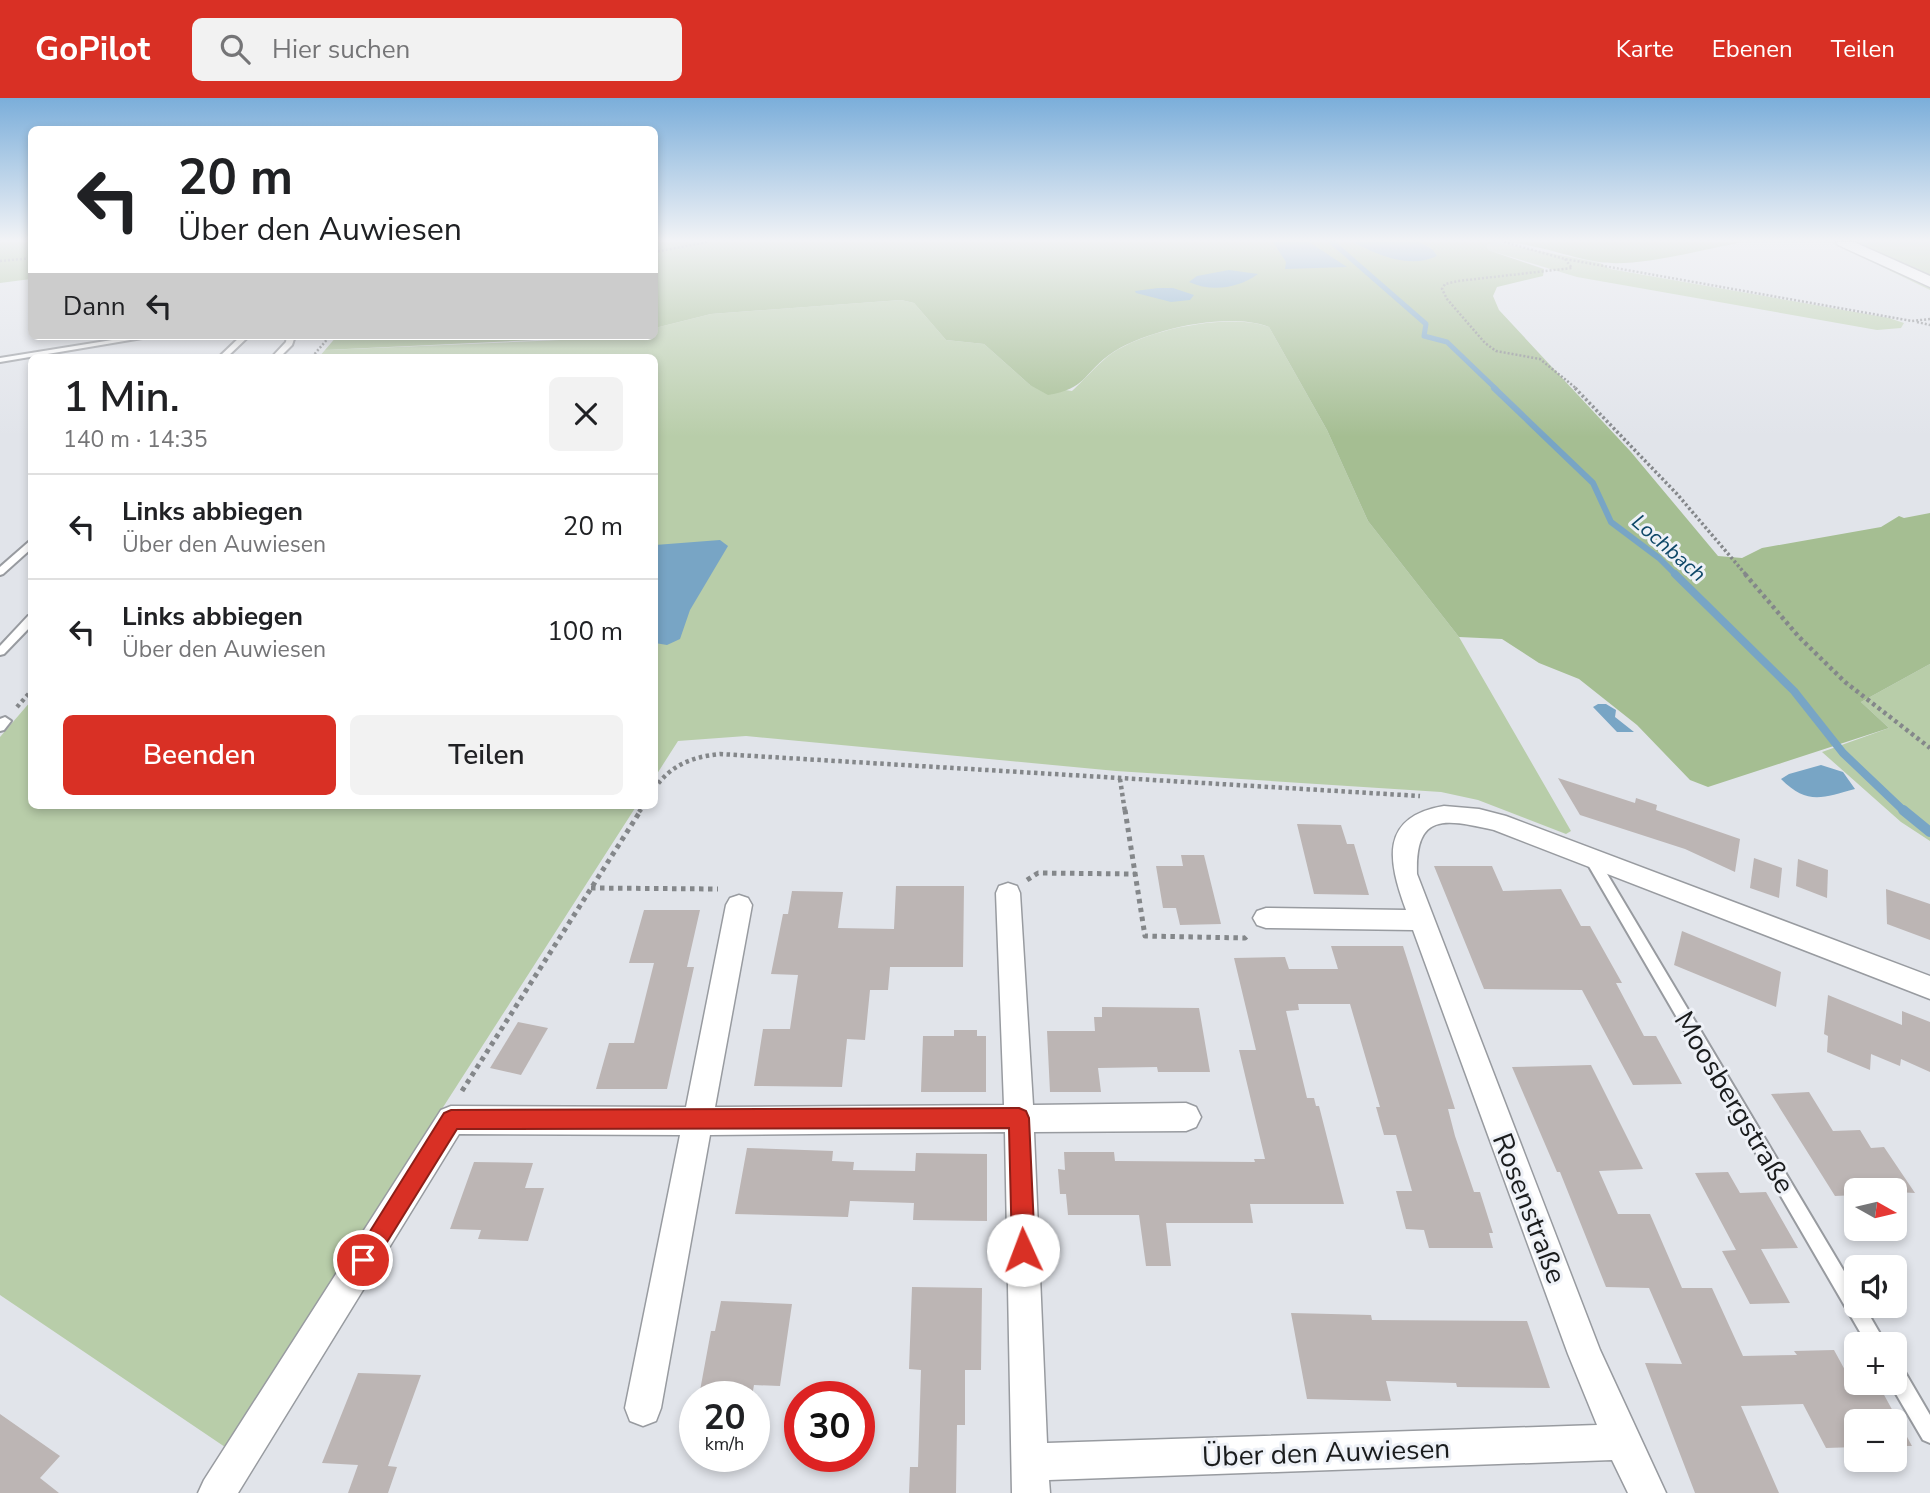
<!DOCTYPE html>
<html lang="de">
<meta charset="utf-8">
<style>
body{margin:0;font-family:"Nunito Sans",sans-serif;background:#f2f2f2;color:#202124;height:100vh;display:flex;flex-direction:column;font-size:26px;white-space:nowrap}
*{box-sizing:border-box;margin:0}
p{font-size:23px;color:#757577}
.icon{flex:none;width:38px;height:38px;fill:none;stroke:currentColor;stroke-width:2;stroke-linecap:round;stroke-linejoin:round}
.map{position:relative;flex:1;overflow:hidden}
.side{position:absolute;left:28px;top:256px;width:630px;height:455px;display:flex;flex-direction:column;background:#fff;border-radius:10px;box-shadow:0 4px 10px #0003}
.side>*{flex:none}
.guide{position:absolute;left:28px;top:28px;width:630px;height:214px;border-radius:10px;box-shadow:0 4px 10px #0003;background:#fff;color:#202124;overflow:hidden}
.needle{width:46px;rotate:98deg}
.fabs{position:absolute;left:1844px;top:1080px;display:grid;gap:14px}
.fabs a{display:grid;place-items:center;width:63px;height:63px;border-radius:10px;background:#fff;box-shadow:0 4px 10px #0003;font-size:35px}
.speed{position:absolute;left:679px;top:1283px;display:flex;gap:14px;font-size:35px;font-weight:700;text-align:center}
.speed>*{display:grid;place-content:center;width:91px;height:91px;border-radius:50%;background:#fff;box-shadow:0 4px 10px #0003;line-height:1}
.speed small{font-size:18px;font-weight:400}
.speed .limit{border:10px solid #d22;background:#fff;color:#111}
.pin{position:absolute;display:grid;place-items:center;width:60px;height:60px;color:#fff;margin:-30px;border:4px solid #fff;border-radius:50%;box-shadow:0 2px 7px #0007}
.me{position:absolute;width:77px;margin:-38px;rotate:358deg;stroke-linejoin:round;filter:drop-shadow(0 0 5px #0008)}
.turn{display:flex;align-items:center;gap:24px;height:147px;padding:0 35px;font-size:32px}
.turn .icon{width:91px;height:91px;stroke-width:2.5}
.turn b{display:block;font-size:49px;line-height:60px}
.then{display:flex;align-items:center;height:66px;padding:0 35px;background:#0003;gap:14px;font-size:26px}
.round{display:grid;place-items:center;flex:none;width:74px;height:74px;border-radius:10px;background:#f2f2f2}
.overview{display:flex;align-items:center;justify-content:space-between;height:119px;padding:0 35px}
h1{font-size:42px;font-weight:600;line-height:52px}
.cta{display:flex;gap:14px;margin-top:auto;padding:14px 35px}
.cta a{flex:1;height:80px;border-radius:10px;background:#d93025;color:#fff;font-size:28px;font-weight:600;line-height:80px;text-align:center}
.cta a+a{background:#f2f2f2;color:#202124}
ul{padding:0;list-style:none}
li{display:flex;align-items:center;gap:21px;height:105px;padding:0 35px;border-top:2px solid #e0e0e0}
li div{flex:1}
li b{display:block;font-size:26px}
li em{font-style:normal}
header{display:flex;align-items:center;gap:42px;box-sizing:border-box;height:98px;padding:0 35px;background:#d93025;color:#fff}
header strong{font-size:33px}
nav{display:flex;gap:38px;margin-inline-start:auto;font-size:24px}
.search{width:490px;height:63px;background:#f2f2f2;display:flex;align-items:center;gap:18px;box-sizing:border-box;padding:0 24px;border-radius:10px;color:#757577;font-size:26px}
.map>svg:first-child{display:block}
.green{fill:#b8cda9}
.forest{fill:#a5be92}
.water{fill:#78a5c5}
.lines{fill:none;stroke-linecap:round;stroke-linejoin:round}
.stream-far3{stroke:#78a5c5;stroke-width:5}
.stream-far2{stroke:#78a5c5;stroke-width:6}
.stream-far1{stroke:#78a5c5;stroke-width:8}
.stream{stroke:#78a5c5;stroke-width:10}
.building{fill:#bcb5b4}
.service-casing{stroke:#989ba0;stroke-width:4}
.minor-casing{stroke:#989ba0;stroke-width:3}
.tertiary-casing{stroke:#989ba0;stroke-width:3}
.path-far3{stroke:#84878a;stroke-width:2.5;stroke-dasharray:2 2;stroke-linecap:butt}
.path-far2{stroke:#84878a;stroke-width:3.5;stroke-dasharray:2.5 2.5;stroke-linecap:butt}
.path-far1{stroke:#84878a;stroke-width:4.5;stroke-dasharray:3.5 3.5;stroke-linecap:butt}
.path{stroke:#84878a;stroke-width:5;stroke-dasharray:4.5 4.5;stroke-linecap:butt}
.service{fill:#fff;fill-rule:evenodd}
.minor{fill:#fff;fill-rule:evenodd}
.tertiary{fill:#fff;fill-rule:evenodd}
.route{fill:#d93025;stroke:#8d1f18;stroke-width:2}
.labels{text-anchor:middle;stroke-width:6;stroke-linejoin:round;paint-order:stroke}
.far-water-label{font-size:21px;font-style:italic;fill:#0f4868;stroke:#eef1f7}
.near-street-label{font-size:28px;fill:#1a1c1d;stroke:#eef1f7}
</style>
<header>
<strong>GoPilot</strong>
<div class="search"><svg class="icon" aria-label="search" viewBox="0 0 24 24"><circle cx="10" cy="10" r="6"/><path d="M15 15l6 6"/></svg>Hier suchen</div>
<nav><a>Karte</a><a>Ebenen</a><a>Teilen</a></nav>
</header>
<div class="map">
<svg width="1930" height="1395" viewBox="0 0 1930 1395">
<rect width="100%" height="100%" fill="#e1e4ea"/>
<g class="green">
<path d="M1494 144 1600 165 1610 171 1889 220 1904 225 1901 230 1877 232 1577 179 1488 152 1487 147Z"/>
<path d="M1830 144H1930V192L1839 148Z"/>
<path d="M901 202 914 205 946 242 984 246 1030 287 1072 293C1084 282 1095 269 1107 259 1141 232 1229 214 1269 229L1327 332 1368 423 1459 539 1571 733 1566 736 1478 702 1441 694 1116 673 746 638 678 643 655 679 654 259H319L325 252 654 238 655 230 711 216Z"/>
<path d="M1930 566V743L1901 724 1822 654 1889 630 1861 604Z"/>
<path d="M31 603 32 707H637L225 1349 0 1197V639Z"/>
</g>
<g class="forest">
<path d="M0 144H31V181L0 185Z"/>
<path d="M654 144H1353C1376 155 1397 163 1423 162L1432 151 1420 144H1744C1703 151 1639 170 1599 164 1572 161 1510 136 1487 147L1488 152 1544 171 1543 178 1497 189 1493 198 1499 212 1631 354 1718 458 1742 460 1762 450 1881 429 1899 418 1904 420 1930 415V566L1861 604 1889 630 1708 689 1690 682 1637 627 1579 581 1539 565 1502 541 1459 539 1368 423 1327 332 1269 229C1228 213 1144 232 1109 257 1081 278 1087 290 1048 297L1030 287 984 246 946 242 914 205 901 202 711 216 655 230Z"/>
<path d="M337 238H619L325 252Z"/>
</g>
<g class="water">
<path d="M1273 144H1309L1347 169 1285 171 1286 164Z"/>
<path d="M1353 144H1420L1432 151 1437 158C1410 171 1377 157 1353 144Z"/>
<path d="M1229 172 1258 176C1237 191 1211 194 1189 184L1197 178Z"/>
<path d="M1158 190H1173L1194 197 1190 202 1171 204 1136 195 1135 193Z"/>
<path d="M720 442 728 448 690 512 680 541 667 547 655 545V447Z"/>
<path d="M1598 606H1606L1616 612 1615 619 1634 634H1617L1593 609Z"/>
<path d="M1821 667 1843 674 1855 691C1822 700 1807 707 1781 681L1789 676Z"/>
</g>
<g class="lines">
<path class="stream-far3" d="M1332 144 1426 226 1424 238 1447 244 1496 291"/>
<path class="stream-far2" d="M1494 290 1593 385 1611 424 1659 460 1677 478"/>
<path class="stream-far1" d="M1675 476 1794 593 1843 655 1905 714"/>
<path class="stream" d="M1903 712 1930 734"/>
</g>
<g class="building">
<path d="M1558 680 1635 705 1636 700 1657 707 1656 712 1740 741 1735 774 1685 751 1580 717Z"/>
<path d="M1297 726 1341 727 1347 746H1354L1369 797 1314 796Z"/>
<path d="M1181 757H1204L1221 826 1180 827 1176 810H1163L1156 768H1183Z"/>
<path d="M1754 760 1782 770 1779 800 1750 790Z"/>
<path d="M1798 761 1828 772 1827 800 1796 788Z"/>
<path d="M1434 768H1492L1503 793 1561 791 1581 828H1590L1622 885H1616L1644 938H1656L1682 986 1633 987 1582 892 1484 891Z"/>
<path d="M896 788H964L963 869H890L888 892H870L865 942 847 941 842 989 754 988 763 931H790L798 877 771 876 783 816H788L792 793 843 794 838 830 894 831Z"/>
<path d="M1886 791 1930 806V842L1887 826Z"/>
<path d="M644 812H700L687 869H694L667 991H596L609 945H634L654 865H629Z"/>
<path d="M1682 833 1781 874 1776 909 1674 867Z"/>
<path d="M1331 848H1403L1455 1011H1448L1455 1038 1474 1094H1480L1493 1135H1489L1493 1150H1429L1424 1132 1406 1131 1396 1093H1412L1396 1037H1384L1376 1009H1380L1350 906H1298L1299 912 1286 913 1307 1000H1314L1316 1008H1319L1344 1106H1250L1253 1125H1166L1171 1168H1146L1139 1117H1068L1066 1096H1060L1058 1071 1065 1072 1064 1054H1114L1115 1063 1255 1064 1254 1061H1265L1239 952H1256L1234 860 1285 859 1289 871H1338Z"/>
<path d="M1828 897 1902 927V913L1930 924V974L1901 961 1900 968 1871 956 1870 972 1827 954 1828 938 1824 936Z"/>
<path d="M1102 909 1199 910 1210 974H1158L1157 969 1098 970 1101 994H1050L1047 933H1095L1094 919H1102Z"/>
<path d="M518 924 548 930 521 977 490 970Z"/>
<path d="M954 932H977V938H986V994H921L923 938H954Z"/>
<path d="M1591 967 1643 1071 1599 1073 1618 1116H1650L1682 1190H1712L1743 1258 1797 1257 1794 1253 1834 1252 1846 1274H1857V1284H1877L1912 1348H1895V1323H1857V1349L1826 1350 1803 1306 1741 1308 1779 1395H1695L1645 1265 1682 1266 1649 1190 1606 1189 1560 1074H1557L1512 969Z"/>
<path d="M1809 994 1833 1033 1860 1032 1871 1050 1884 1049 1915 1095 1857 1092V1097L1835 1098 1771 996Z"/>
<path d="M747 1050 833 1053 832 1063 854 1064 853 1072 915 1073 916 1055 987 1056V1123L913 1122 914 1105 850 1103 848 1119 735 1116Z"/>
<path d="M474 1064 533 1065 525 1090H544L528 1143 478 1141 481 1132 450 1131Z"/>
<path d="M1728 1074 1740 1095 1766 1094 1798 1150 1761 1151 1790 1205 1750 1206 1722 1153 1736 1152 1695 1075Z"/>
<path d="M912 1189 982 1190 981 1272H965V1327H957L956 1395H909L910 1369H918L921 1272 909 1271Z"/>
<path d="M721 1203 792 1206 780 1288 754 1287 752 1298H699L711 1233H715Z"/>
<path d="M1291 1215 1371 1217 1372 1222 1527 1223 1550 1290 1457 1289 1456 1285 1386 1283 1391 1303 1307 1301Z"/>
<path d="M358 1275 421 1277 388 1368 397 1369 388 1395H348L358 1367 322 1365Z"/>
<path d="M0 1316 60 1358 40 1380 59 1395H0Z"/>
</g>
<g class="lines">
<g class="service-casing">
<g id="service">
<path d="M137 238H154L0 264V260Z"/>
<path d="M241 238H249L227 259H219Z"/>
<path d="M287 238H295L292 247 280 259H272L286 244Z"/>
<path d="M32 441V450L3 476 0 477V469Z"/>
<path d="M32 517V527L4 556 0 557V548L28 518Z"/>
<path d="M5 619 11 623 4 632 0 633V621Z"/>
<path d="M1592 757 1597 759 1857 1195V1208H1864L1886 1246H1867L1587 765 1586 762 1587 759Z"/>
<path d="M1895 1267 1902 1269 1930 1317V1345L1923 1342 1889 1284H1895Z"/>
</g>
</g>
<g class="minor-casing">
<path id="minor" d="M1444 708 1479 711 1506 718 1930 878V901L1494 732C1445 721 1415 714 1417 776L1600 1252 1666 1395H1628L1612 1362 1049 1382 1050 1395H1012L1005 1034 710 1037 661 1310 656 1323 643 1328 630 1323 625 1310 680 1037 459 1036 238 1395H198L204 1382 441 1012 451 1008 686 1009 726 807 730 800 739 797 748 800 752 807 715 1009 1004 1007 996 795 999 788 1008 785 1017 788 1020 795 1033 1007 1186 1005 1196 1009 1201 1019 1196 1029 1186 1033 1034 1034 1047 1345 1597 1327 1568 1256 1413 832 1266 830 1257 827 1253 820 1257 813 1266 810 1406 812C1388 763 1379 719 1444 708Z"/>
</g>
<g class="tertiary-casing">
<path id="tertiary" d="M1836 144H1854L1930 178V189L1838 147Z"/>
</g>
<g class="path-far3">
<path d="M1504 144 1565 161 1912 223 1930 221"/>
<path d="M654 154 709 144"/>
<path d="M1565 161 1572 170 1458 183 1445 186 1442 191 1447 201 1485 245 1496 253 1540 261 1577 291"/>
<path d="M0 163 32 160"/>
<path d="M1917 224 1930 227"/>
<path d="M312 259 330 238"/>
</g>
<path class="path-far2" d="M1575 290 1677 396 1747 478"/>
<g class="path-far1">
<path d="M1745 476 1799 539 1845 584 1930 650"/>
<path d="M17 609 32 592"/>
<path d="M1120 681 1125 714"/>
<path d="M654 691C671 667 691 659 720 656L1420 698"/>
<path d="M639 714 644 707"/>
</g>
<g class="path">
<path d="M1125 712 1145 838 1245 840 1249 836"/>
<path d="M1027 782 1038 775 1136 776"/>
<path d="M591 790 718 791"/>
<path d="M462 993 641 712"/>
</g>
<use href="#service" class="service"/>
<use href="#minor" class="minor"/>
<use href="#tertiary" class="tertiary"/>
</g>
<linearGradient id="sky" x2="0" y2="1"><stop stop-color="#7baeda"/><stop offset="0.42" stop-color="#f2f3f6"/><stop offset="1" stop-color="#f2f3f6" stop-opacity="0"/></linearGradient>
<rect width="1930" height="339" fill="url(#sky)"/>
<path class="route" d="M1019 1010 1026 1013 1029 1020 1035 1152 1031 1160 1023 1163 1015 1160 1012 1152 1009 1030 457 1031 371 1170 363 1173 355 1170 352 1162 444 1015 451 1012Z"/>
<g class="labels">
<g class="far-water-label">
<text transform="translate(1669 450) rotate(41)" y="7">Lochbach</text>
</g>
<g class="near-street-label">
<text transform="translate(1735 1004) rotate(59)" y="10">Moosbergstraße</text>
<text transform="translate(1530 1110) rotate(69)" y="10">Rosenstraße</text>
<text transform="translate(1326 1354) rotate(-2)" y="10">Über den Auwiesen</text>
</g>
</g>
</svg>
<div class="fabs">
<a><svg class="needle" viewBox="-14 -14 28 28"><path d="M0-13l5 13h-10z" fill="#e53935"/><path d="M0 13l5-13h-10z" fill="#757577"/></svg></a>
<a><svg class="icon" aria-label="sound" viewBox="0 0 24 24"><path d="M4 9h4l5-4v14l-5-4H4zM17 9q2 3 0 6"/></svg></a>
<a>+</a>
<a>−</a>
</div>
<div class="speed"><div>20<small>km/h</small></div><div class="limit">30</div></div>
<div class="pin" style="left:363px;top:1162px;background:#d93025"><svg class="icon" aria-label="arrive" viewBox="0 0 24 24"><path d="M6 21V4h12l-3 4 3 4H6"/></svg></div>
<svg class="me" style="left:1023px;top:1152px" viewBox="-20 -20 40 40"><circle r="19" fill="#fff"/><path d="M0-13L10 11 0 6-10 11z" fill="#d93025"/></svg>
<div class="guide">
<div class="turn"><svg class="icon" aria-label="left" viewBox="0 0 24 24"><path d="M17 20v-9H6M10 6l-5 5 5 5"/></svg><div><b>20 m</b>Über den Auwiesen</div></div>
<div class="then">Dann<svg class="icon" aria-label="left" viewBox="0 0 24 24"><path d="M17 20v-9H6M10 6l-5 5 5 5"/></svg></div>
</div>
<section class="side">
<div class="overview"><div><h1>1 Min.</h1><p>140 m · 14:35</p></div><a class="round"><svg class="icon" aria-label="close" viewBox="0 0 24 24"><path d="M6 6l12 12M18 6L6 18"/></svg></a></div>
<ul>
<li><svg class="icon" aria-label="left" viewBox="0 0 24 24"><path d="M17 20v-9H6M10 6l-5 5 5 5"/></svg><div><b>Links abbiegen</b><p>Über den Auwiesen</p></div><em>20 m</em></li>
<li><svg class="icon" aria-label="left" viewBox="0 0 24 24"><path d="M17 20v-9H6M10 6l-5 5 5 5"/></svg><div><b>Links abbiegen</b><p>Über den Auwiesen</p></div><em>100 m</em></li>
</ul>
<div class="cta"><a>Beenden</a><a>Teilen</a></div>
</section>
</div>
